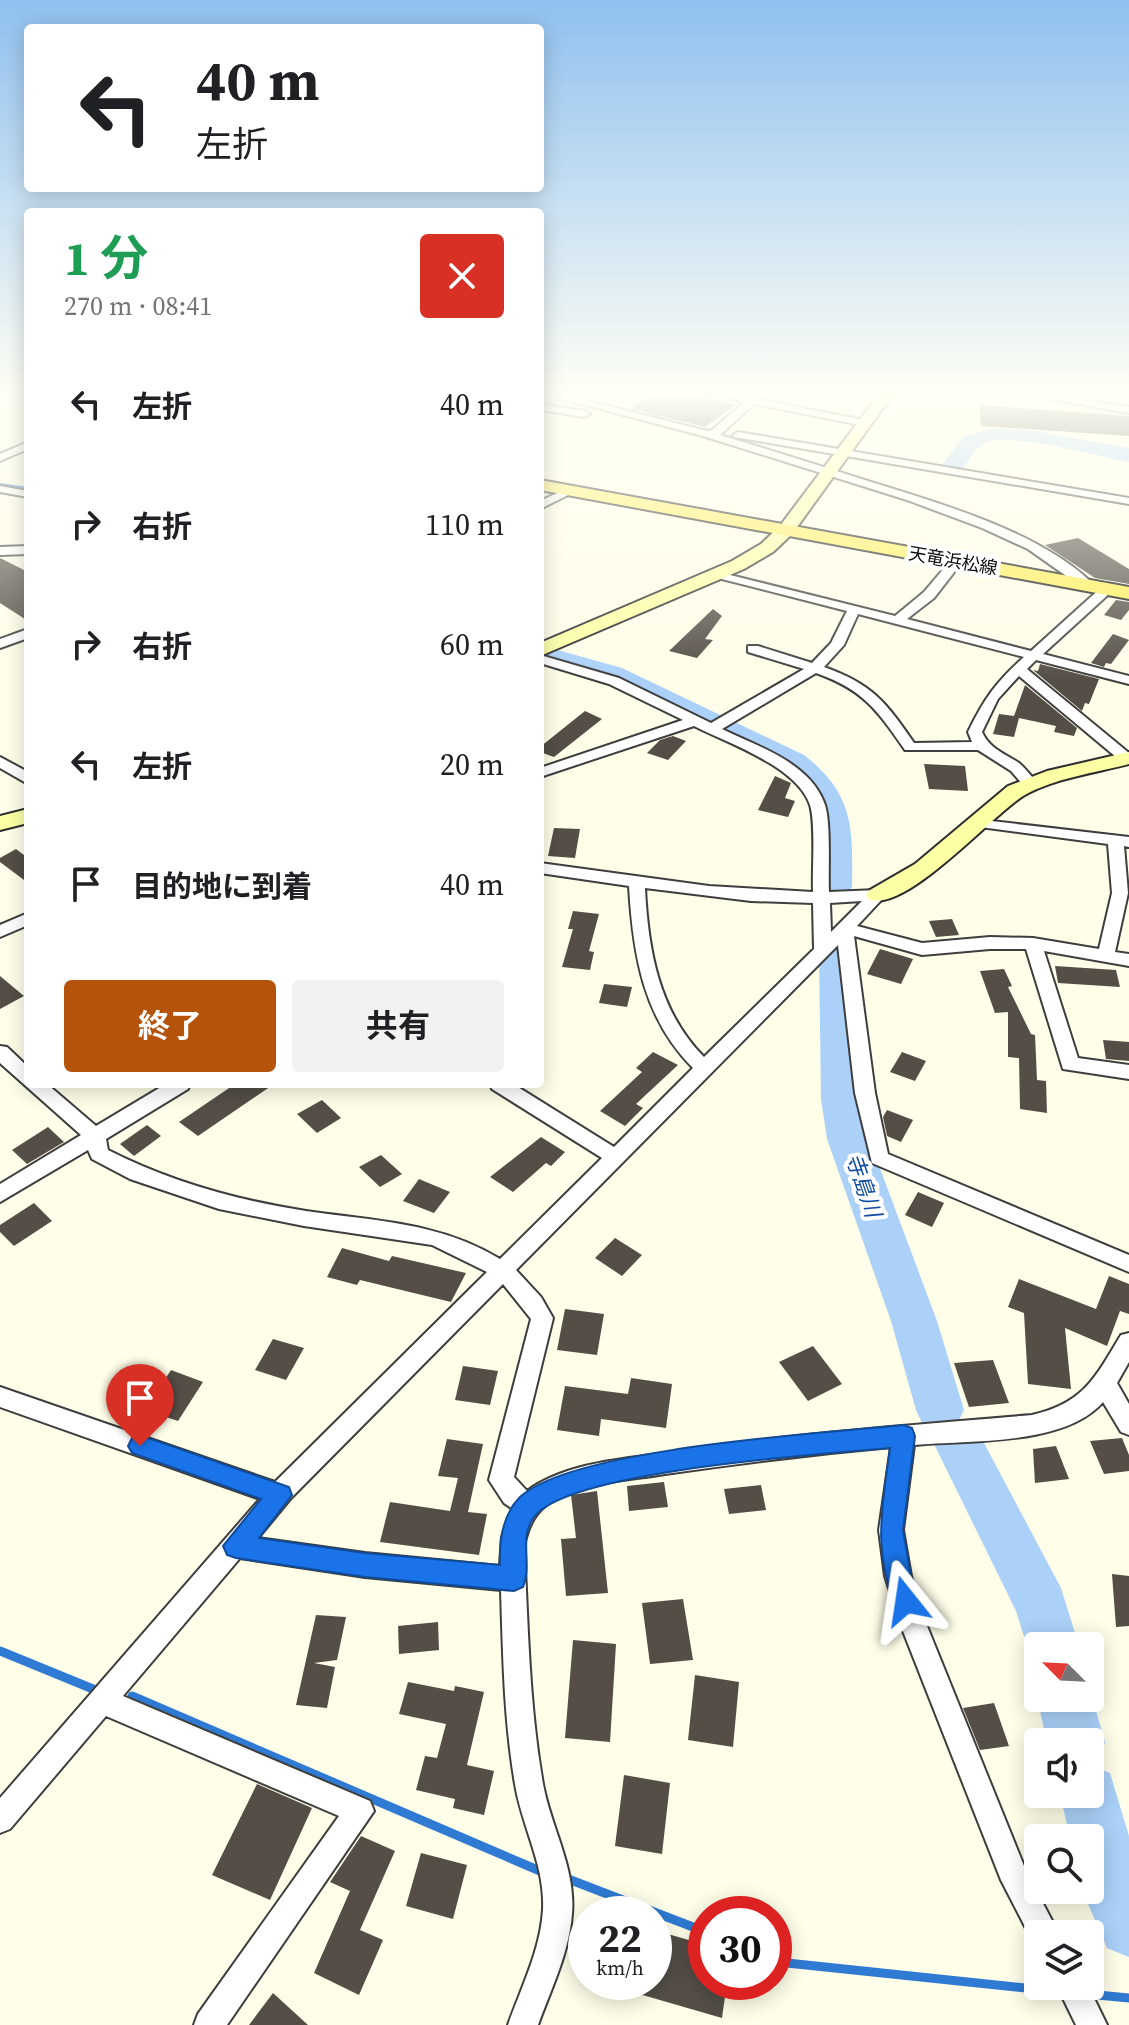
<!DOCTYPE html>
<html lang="ja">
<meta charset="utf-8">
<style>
body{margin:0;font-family:"Source Serif 4","Noto Sans JP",serif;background:#f2f2f2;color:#202124;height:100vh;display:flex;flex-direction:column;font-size:30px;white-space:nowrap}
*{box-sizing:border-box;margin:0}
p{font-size:26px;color:#757577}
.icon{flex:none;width:44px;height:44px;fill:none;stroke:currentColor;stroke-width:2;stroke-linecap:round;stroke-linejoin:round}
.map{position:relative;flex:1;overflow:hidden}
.sheet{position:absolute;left:24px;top:208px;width:520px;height:880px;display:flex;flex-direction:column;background:#fff;border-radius:8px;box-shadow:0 4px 20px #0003}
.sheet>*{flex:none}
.top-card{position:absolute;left:24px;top:24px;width:520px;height:168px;border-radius:8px;box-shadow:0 4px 20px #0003;background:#fff;color:#202124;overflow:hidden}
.needle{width:52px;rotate:294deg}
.fabs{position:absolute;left:1024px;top:1632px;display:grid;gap:16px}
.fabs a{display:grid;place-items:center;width:80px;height:80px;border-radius:8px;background:#fff;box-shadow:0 4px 20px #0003;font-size:40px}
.speed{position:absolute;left:568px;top:1896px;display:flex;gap:16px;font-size:40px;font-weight:700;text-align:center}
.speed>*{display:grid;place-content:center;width:104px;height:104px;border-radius:50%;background:#fff;box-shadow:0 4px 20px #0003;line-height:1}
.speed small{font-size:20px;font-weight:400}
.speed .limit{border:12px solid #d22;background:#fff;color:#111}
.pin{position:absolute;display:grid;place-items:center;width:68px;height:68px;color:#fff;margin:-82px -34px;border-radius:50% 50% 50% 0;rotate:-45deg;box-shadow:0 0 8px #0007}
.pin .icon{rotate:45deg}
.me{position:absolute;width:88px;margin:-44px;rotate:345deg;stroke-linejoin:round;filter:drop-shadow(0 0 6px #0008)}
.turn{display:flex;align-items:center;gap:28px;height:168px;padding:0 40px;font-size:36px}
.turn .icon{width:104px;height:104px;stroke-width:2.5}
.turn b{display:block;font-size:56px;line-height:68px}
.round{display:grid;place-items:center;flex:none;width:84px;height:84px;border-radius:8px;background:#f2f2f2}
.summary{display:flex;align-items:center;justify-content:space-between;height:136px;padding:0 40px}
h1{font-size:48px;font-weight:700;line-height:60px;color:#1e9e55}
.primary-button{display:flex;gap:16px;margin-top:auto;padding:16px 40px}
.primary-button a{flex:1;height:92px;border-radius:8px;background:#b45309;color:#fff;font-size:32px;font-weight:700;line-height:92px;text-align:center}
.primary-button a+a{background:#f2f2f2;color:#202124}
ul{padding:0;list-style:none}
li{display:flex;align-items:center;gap:24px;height:120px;padding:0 40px}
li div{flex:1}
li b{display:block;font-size:30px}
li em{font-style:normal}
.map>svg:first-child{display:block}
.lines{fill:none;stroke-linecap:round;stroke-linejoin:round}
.stream-far1{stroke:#2f7ad3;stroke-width:4}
.stream{stroke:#2f7ad3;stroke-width:9}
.river{fill:#abd1f9;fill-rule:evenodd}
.building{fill:#544e47}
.street-casing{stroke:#3e3e3e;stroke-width:4}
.secondary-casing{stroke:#2d2d2d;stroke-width:4}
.primary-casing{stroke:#1c1c1c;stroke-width:4}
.street{fill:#fff;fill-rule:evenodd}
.secondary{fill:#fcffa4;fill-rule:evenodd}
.primary{fill:#ffee59;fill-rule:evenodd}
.route{fill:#1a73e8;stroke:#114b97;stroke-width:2}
.labels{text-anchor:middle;stroke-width:8;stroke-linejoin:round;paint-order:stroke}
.far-street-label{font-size:18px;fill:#0b0b0b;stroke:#fff}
.water-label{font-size:22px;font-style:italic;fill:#104da1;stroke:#fff}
</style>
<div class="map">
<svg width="1129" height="2025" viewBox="0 0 1129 2025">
<rect width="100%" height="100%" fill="#fffee9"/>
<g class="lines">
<path class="stream-far1" d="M0 485 28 489"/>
<g class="stream">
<path d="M0 1651 93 1689"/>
<path d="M132 1696 540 1871"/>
<path d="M563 1877 706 1932"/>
<path d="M774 1958 787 1963 1064 1992"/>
<path d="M1087 1994 1129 1998"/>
</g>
<g class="river">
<path d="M991 428 1029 430 1129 448V462C1097 456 1015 433 987 442 975 446 969 461 962 470H946L942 465 963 437Z"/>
<path d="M540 645 622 668 804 755C854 794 853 828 852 887L847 895 835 898 823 895 818 887C820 836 826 803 782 769L602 680 540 663Z"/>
<path d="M837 939 850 943 855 951 861 1099 869 1139 937 1321 964 1410 958 1422 976 1428 1061 1588 1079 1646H1038V1667L1033 1665 1016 1611 934 1444 940 1431 923 1425 916 1410 891 1321 827 1139 821 1099 819 951 824 943Z"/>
<path d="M1090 1690 1105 1742 1096 1762 1090 1765V1742H1047L1037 1698 1038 1695V1698H1090Z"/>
<path d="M1090 1765 1110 1773 1129 1836V1957L1107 1948 1082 1890H1090V1838H1070L1060 1794H1090Z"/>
</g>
</g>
<g class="building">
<path d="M645 397H706L736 405 705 427 631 409Z"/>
<path d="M979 405 1129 416V436L981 426Z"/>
<path d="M1078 538 1129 569V584L1095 578 1045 545Z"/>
<path d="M0 558 28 572V621L0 603Z"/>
<path d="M1116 600 1129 602V610L1121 620 1104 615Z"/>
<path d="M713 609 722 616 705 639 713 640 697 658 669 651Z"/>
<path d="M1113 634 1129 640 1111 664 1106 663 1104 667 1091 663Z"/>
<path d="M1040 664 1099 679 1089 704 1085 703 1082 711 1033 670 1038 671Z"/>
<path d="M1025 685 1077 728 1074 736 1054 732 1056 726 1019 718 1014 737 993 734 999 714 1014 716Z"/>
<path d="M585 711 602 719 554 757 540 752V747Z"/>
<path d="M673 736 686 741 668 760 647 753 660 740Z"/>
<path d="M924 764 965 766 968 791 929 789Z"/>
<path d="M775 776 791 783 785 798 795 801 788 817 758 810Z"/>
<path d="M554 828 580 829 575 858 548 856Z"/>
<path d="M16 849 28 858V883L0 862V858Z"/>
<path d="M573 911 599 914 589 951 594 952 590 970 562 967 573 929H568Z"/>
<path d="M952 919 959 935 936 937 929 921Z"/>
<path d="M880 949 913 959 901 984 867 974Z"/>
<path d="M1055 966 1116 970 1120 987 1058 983Z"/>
<path d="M1004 969 1012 986 1008 987 1031 1034 1035 1035 1037 1080 1046 1081 1047 1113 1020 1109 1019 1058 1008 1057V1012L995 1013 980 971Z"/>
<path d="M0 976 24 996 0 1009Z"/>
<path d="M604 984 632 987 627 1007 599 1003Z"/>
<path d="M1103 1040 1129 1042V1061L1106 1059Z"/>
<path d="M653 1052 678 1065 636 1104 643 1108 625 1126 600 1111 642 1072 636 1068Z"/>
<path d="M902 1052 926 1061 915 1081 890 1072Z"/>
<path d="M235 1084H274L198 1136 179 1122Z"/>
<path d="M322 1100 341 1118 317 1133 297 1114Z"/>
<path d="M887 1110 913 1120 901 1142 887 1136 883 1117Z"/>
<path d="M147 1125 161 1136 134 1156 120 1144Z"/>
<path d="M48 1127 64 1142 27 1164 12 1150Z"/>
<path d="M541 1137 565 1152 551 1166 546 1163 513 1192 490 1177Z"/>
<path d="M381 1155 402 1174 380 1187 359 1167Z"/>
<path d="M419 1179 450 1192 434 1213 403 1201Z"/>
<path d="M918 1192 944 1203 932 1227 905 1215Z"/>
<path d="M34 1203 52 1221 14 1246 0 1232V1225Z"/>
<path d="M615 1238 642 1255 622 1276 595 1258Z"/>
<path d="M342 1248 389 1261 392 1256 466 1273 451 1302 360 1280 357 1285 327 1277Z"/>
<path d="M1109 1276 1129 1284V1314L1120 1311 1107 1346 1065 1328 1071 1389 1028 1384 1024 1313 1008 1307 1019 1279 1096 1309Z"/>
<path d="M565 1309 604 1314 597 1355 557 1350Z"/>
<path d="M273 1339 304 1348 286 1380 255 1370Z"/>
<path d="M813 1346 842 1384 808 1401 779 1362Z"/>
<path d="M993 1360 1009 1403 969 1407 954 1363Z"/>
<path d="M463 1366 498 1371 490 1405 455 1400Z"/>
<path d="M171 1370 203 1382 178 1421 145 1410Z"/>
<path d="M631 1378 672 1384 666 1428 601 1419 599 1436 557 1430 565 1386 628 1394Z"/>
<path d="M1122 1438 1129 1455V1471L1104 1474 1090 1441Z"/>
<path d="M447 1439 483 1444 468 1512 487 1514 479 1555 380 1542 390 1502 450 1511 458 1478 438 1476Z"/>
<path d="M1056 1446 1069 1479 1035 1483 1033 1449Z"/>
<path d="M664 1482 668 1507 629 1511 627 1486Z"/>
<path d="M761 1485 766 1510 729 1514 724 1489Z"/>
<path d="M597 1491 608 1593 566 1596 561 1539 576 1538 571 1495Z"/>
<path d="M1112 1574 1129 1576V1626L1116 1627Z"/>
<path d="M683 1599 693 1660 650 1664 642 1603Z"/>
<path d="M316 1615 346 1617 337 1660 314 1663 335 1667 327 1708 296 1705Z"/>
<path d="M438 1622 439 1650 399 1654 398 1626Z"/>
<path d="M573 1640 616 1644 610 1742 565 1738Z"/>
<path d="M695 1675 739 1682 733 1747 688 1740Z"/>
<path d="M408 1682 454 1691 455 1686 484 1692 467 1765 494 1771 484 1815 453 1808 455 1799 416 1790 425 1756 437 1758 446 1724 399 1714Z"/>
<path d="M994 1703 1009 1746 980 1750 963 1708Z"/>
<path d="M624 1775 670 1783 662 1854 615 1846Z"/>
<path d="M257 1784 312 1808 270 1900 212 1875Z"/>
<path d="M361 1836 395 1851 360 1930 383 1940 359 1995 314 1973 350 1891 330 1882Z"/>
<path d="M421 1853 467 1865 453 1919 406 1906Z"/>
<path d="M654 1930 706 1945V1982H727L722 2018 615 1987 616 1982H654Z"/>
<path d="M273 1993 308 2025H249Z"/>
</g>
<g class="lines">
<g class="street-casing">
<g id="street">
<path d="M555 397H572L707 431 712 430 744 402 727 397H747L869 421 870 423 865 426 754 404 720 435C770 450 821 466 871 482 942 504 1044 533 1096 587L1086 590 1028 549 982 528 907 500 703 436Z"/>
<path d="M1038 397H1063L1129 407V413Z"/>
<path d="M540 404 585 411 590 414 585 417 540 410Z"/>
<path d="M738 432 1129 498V504L734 437 733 435Z"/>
<path d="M28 442V449L0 461V454Z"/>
<path d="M0 486 28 491V497L0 492Z"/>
<path d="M566 489 576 491 540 509V501Z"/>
<path d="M28 546V554L0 555V547Z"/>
<path d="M952 559 962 562 934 598 907 619 1031 651 1103 586H1111V592L1043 654 1129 676V684L1036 660 1027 669 1129 753V763L1122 762 1019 676 998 699 982 732C990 749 1004 753 1019 763 1026 769 1032 777 1038 784L1030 789 1025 787 1011 771 978 750H905C877 710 864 690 816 673L722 729C759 747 811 763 825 805 831 824 828 870 829 892L878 890 886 895 857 926 922 943 990 937 1033 938 1099 949 1112 893 1108 844 980 827 972 822 974 819 1129 837V847L1124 846 1128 893 1115 952 1129 954V966L1044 951 1078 1058 1129 1065V1079L1063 1069 1026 949H990L922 955 854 936 875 1093 888 1154 1129 1255V1272L872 1163 855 1093 838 945 516 1270 541 1297 553 1318 514 1477 527 1491C567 1462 626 1459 673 1452 792 1434 912 1425 1032 1415 1084 1403 1095 1378 1121 1335L1129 1333V1362L1117 1383 1129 1404V1435L1121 1432 1103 1402C1065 1446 969 1440 914 1445L903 1530 911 1576 927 1626 1026 1871 1059 1934H1038V1946L1034 1944 1001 1880 901 1626 885 1576 879 1530 891 1447C815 1454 740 1463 665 1474 630 1480 584 1481 552 1501 535 1511 528 1527 524 1546 528 1625 529 1705 543 1784 551 1828 576 1868 572 1914 569 1953 551 1989 538 2025H508C521 1988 541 1949 543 1909 545 1865 522 1827 515 1784 504 1720 503 1655 501 1590L365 1577 240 1558 123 1696 370 1801 374 1811 227 2025H194L198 2014 339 1816 106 1716 10 1829 0 1833V1798L260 1499 0 1407V1387L275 1482 487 1272 432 1245 304 1226 219 1209 130 1179 92 1159 88 1150 0 1202V1184L81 1135 0 1063V1046L7 1047 28 1067V1084H47L96 1126 166 1084H190L188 1089 106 1139 108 1150C171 1182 236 1200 306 1211 374 1221 440 1222 500 1259L602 1158 492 1089 490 1084H513L614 1147 693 1068C643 1018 633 954 629 886L540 873V863L709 886 813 892C812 870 816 824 810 805 797 766 727 743 694 726L540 777V768L683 720 609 684 540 663V655L619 678 711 723 804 669 748 652V646H758L812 663 831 643 847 611 714 577V571L895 616 924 592ZM858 614 1024 657C996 682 984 699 968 732L972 742 914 743C886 702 872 684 824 667L844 645ZM645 888 751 901 813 903 814 949 704 1057C659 1012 648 950 645 888ZM862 901 831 932 830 903ZM503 1284 531 1319 489 1480 504 1503 513 1509 502 1537 500 1566 365 1553 258 1538 291 1498Z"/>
<path d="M28 629V638L0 648V639Z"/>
<path d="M0 757 28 772V784L0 768Z"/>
<path d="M28 913V925L0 937V925Z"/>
<path d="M1057 1986H1088L1107 2025H1076Z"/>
</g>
</g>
<g class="secondary-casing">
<g id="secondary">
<path d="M877 397H891L792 534 773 552 744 569 540 656V643L732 561 761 544 780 526Z"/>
<path d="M1129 752V764C1095 773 1054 778 1023 796 990 817 909 910 870 900L866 895 870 890 915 864 1008 786 1047 771Z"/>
<path d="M28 809V823L0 830V816Z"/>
</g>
</g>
<g class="primary-casing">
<path id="primary" d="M540 480 1129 587V599L540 490Z"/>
</g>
<use href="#street" class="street"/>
<use href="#secondary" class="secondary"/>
<use href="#primary" class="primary"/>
</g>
<linearGradient id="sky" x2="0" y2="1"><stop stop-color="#8fc0ef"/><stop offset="0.58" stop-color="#fffff5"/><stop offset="1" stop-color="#fffff5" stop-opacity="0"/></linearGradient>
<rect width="1129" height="680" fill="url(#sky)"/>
<path class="route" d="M904 1425 912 1428 915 1436 903 1530 911 1576 919 1601 915 1610 906 1614 897 1610C872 1550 882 1509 890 1448 825 1454 569 1470 534 1517 518 1539 533 1564 523 1587L514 1591 365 1577 236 1558 227 1555 223 1546 261 1499 132 1453 128 1446 132 1438 140 1435 289 1487 292 1495 259 1538 365 1553 500 1565C499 1541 502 1515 520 1497 573 1448 825 1433 904 1425Z"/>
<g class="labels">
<g class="far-street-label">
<text transform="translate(953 561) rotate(10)" y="6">天竜浜松線</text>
</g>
<g class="water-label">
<text transform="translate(864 1185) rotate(71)" y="8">寺島川</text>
</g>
</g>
</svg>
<div class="fabs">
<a><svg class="needle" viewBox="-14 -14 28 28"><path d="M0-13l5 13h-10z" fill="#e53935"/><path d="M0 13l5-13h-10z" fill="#757577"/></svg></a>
<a><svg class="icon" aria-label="sound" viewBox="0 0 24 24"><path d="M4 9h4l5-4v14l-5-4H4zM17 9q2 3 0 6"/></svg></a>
<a><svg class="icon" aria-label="search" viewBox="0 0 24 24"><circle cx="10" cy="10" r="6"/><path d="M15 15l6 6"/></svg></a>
<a><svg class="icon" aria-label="layers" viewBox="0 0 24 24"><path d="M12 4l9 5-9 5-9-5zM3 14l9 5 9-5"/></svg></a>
</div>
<div class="speed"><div>22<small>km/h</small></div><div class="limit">30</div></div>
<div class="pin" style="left:140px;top:1446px;background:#d93025"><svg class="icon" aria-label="arrive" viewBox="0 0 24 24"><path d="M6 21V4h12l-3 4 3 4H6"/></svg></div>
<svg class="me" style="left:906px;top:1601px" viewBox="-20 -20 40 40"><path d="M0-17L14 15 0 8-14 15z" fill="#1a73e8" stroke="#fff" stroke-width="4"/></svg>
<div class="top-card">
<div class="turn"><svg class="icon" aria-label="left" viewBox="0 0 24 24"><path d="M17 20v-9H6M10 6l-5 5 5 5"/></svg><div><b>40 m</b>左折</div></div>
</div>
<section class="sheet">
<div class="summary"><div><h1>1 分</h1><p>270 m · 08:41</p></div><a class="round" style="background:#d93025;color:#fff"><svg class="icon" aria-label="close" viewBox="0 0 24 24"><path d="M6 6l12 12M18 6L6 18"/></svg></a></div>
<ul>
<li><svg class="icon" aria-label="left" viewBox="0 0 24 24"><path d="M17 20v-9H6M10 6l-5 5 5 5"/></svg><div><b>左折</b></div><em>40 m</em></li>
<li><svg class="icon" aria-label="right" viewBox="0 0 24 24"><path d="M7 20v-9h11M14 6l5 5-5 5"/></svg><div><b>右折</b></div><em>110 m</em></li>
<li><svg class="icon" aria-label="right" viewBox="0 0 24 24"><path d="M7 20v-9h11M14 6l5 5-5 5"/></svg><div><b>右折</b></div><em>60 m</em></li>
<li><svg class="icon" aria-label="left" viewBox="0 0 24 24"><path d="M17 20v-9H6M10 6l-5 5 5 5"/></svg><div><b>左折</b></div><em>20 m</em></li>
<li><svg class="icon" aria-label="arrive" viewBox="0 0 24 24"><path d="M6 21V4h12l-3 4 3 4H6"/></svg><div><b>目的地に到着</b></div><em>40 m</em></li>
</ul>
<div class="primary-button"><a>終了</a><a>共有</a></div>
</section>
</div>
